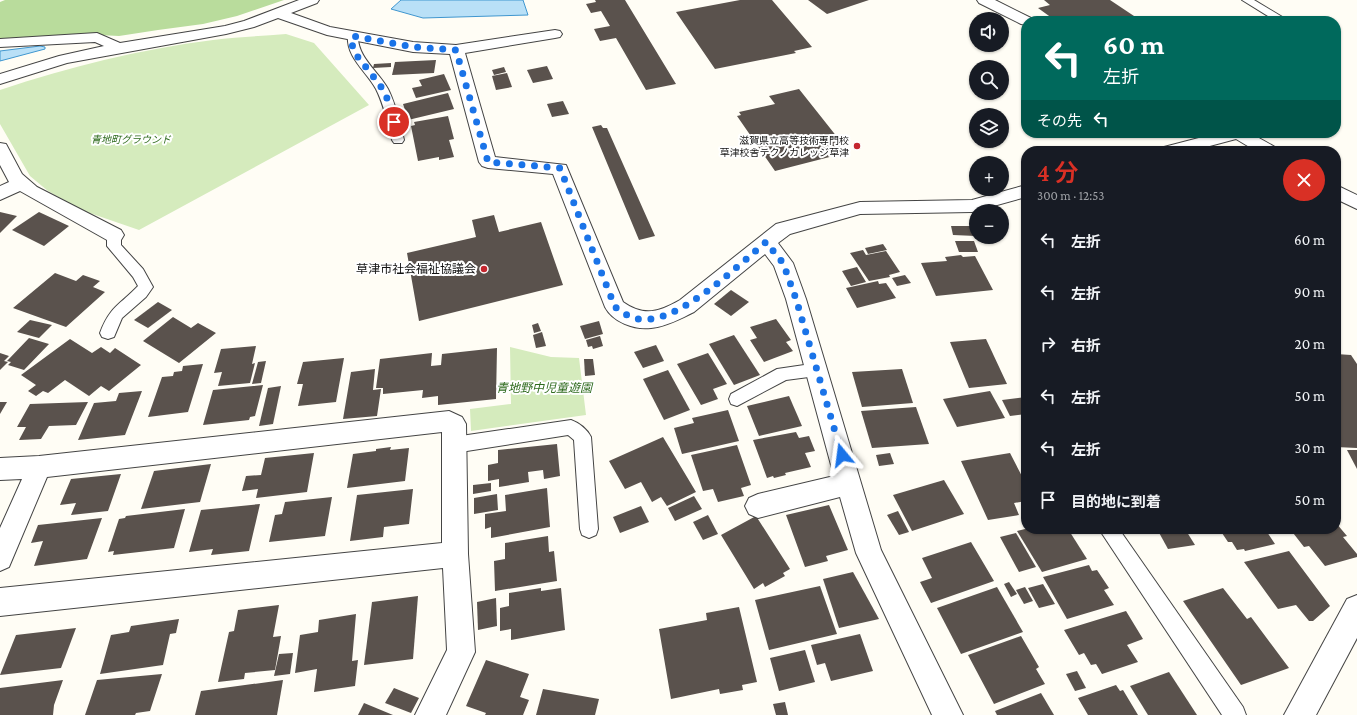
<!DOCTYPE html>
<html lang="ja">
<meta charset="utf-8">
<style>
body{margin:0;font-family:"Crimson Pro","Noto Sans JP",serif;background:#20242c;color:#f1f3f6;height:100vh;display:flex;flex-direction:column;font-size:15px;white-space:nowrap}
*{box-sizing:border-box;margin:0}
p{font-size:13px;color:#9ea1a6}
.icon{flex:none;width:22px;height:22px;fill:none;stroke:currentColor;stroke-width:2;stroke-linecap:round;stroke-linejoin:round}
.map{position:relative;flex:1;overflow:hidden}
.sheet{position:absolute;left:1021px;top:146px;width:320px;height:388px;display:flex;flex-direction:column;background:#171b24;border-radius:16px;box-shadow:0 1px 3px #0004}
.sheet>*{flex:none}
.banner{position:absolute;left:1021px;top:16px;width:320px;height:122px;border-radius:16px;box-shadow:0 1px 3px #0004;background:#00695c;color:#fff;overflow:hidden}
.controls{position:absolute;left:969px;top:12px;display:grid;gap:8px}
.controls a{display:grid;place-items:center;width:40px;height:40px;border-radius:50%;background:#171b24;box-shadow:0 1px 3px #0004;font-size:20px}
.pin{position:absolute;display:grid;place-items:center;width:34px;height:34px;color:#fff;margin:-17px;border:2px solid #fff;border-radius:50%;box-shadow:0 1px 4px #0007}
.me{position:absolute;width:44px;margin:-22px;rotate:344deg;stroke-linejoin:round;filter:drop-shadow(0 0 3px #0008)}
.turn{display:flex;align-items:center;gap:14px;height:84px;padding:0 16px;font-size:18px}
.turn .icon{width:52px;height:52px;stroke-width:2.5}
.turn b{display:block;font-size:28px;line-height:34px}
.then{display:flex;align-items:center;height:38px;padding:0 16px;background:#0003;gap:8px;font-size:15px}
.round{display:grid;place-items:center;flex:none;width:42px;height:42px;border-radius:21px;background:#20242c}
.overview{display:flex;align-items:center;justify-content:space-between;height:68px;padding:0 16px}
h1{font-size:24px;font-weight:600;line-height:30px;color:#d93025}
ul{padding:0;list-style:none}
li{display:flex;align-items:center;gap:12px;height:52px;padding:0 16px}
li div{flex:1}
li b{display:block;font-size:15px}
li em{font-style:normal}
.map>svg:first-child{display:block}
.green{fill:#d5ebbd}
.forest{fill:#b9dc9c}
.water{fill:#b9e0f7;stroke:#3f96cf}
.building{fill:#5a524d}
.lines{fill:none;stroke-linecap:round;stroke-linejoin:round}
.lane-casing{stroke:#444;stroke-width:2}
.street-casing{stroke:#444;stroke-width:2}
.lane{fill:#fff;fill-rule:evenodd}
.street{fill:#fff;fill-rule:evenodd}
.route{stroke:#1a73e8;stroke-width:7;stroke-dasharray:0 12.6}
.poi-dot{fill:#c4262e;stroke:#fff;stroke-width:1.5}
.labels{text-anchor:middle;stroke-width:4;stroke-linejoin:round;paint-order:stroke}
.far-park-label{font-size:10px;font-style:italic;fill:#2f6b1f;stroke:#fff}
.far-poi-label{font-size:10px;fill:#111;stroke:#fff;text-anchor:end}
.poi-label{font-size:12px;fill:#111;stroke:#fff;text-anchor:end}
.park-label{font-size:12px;font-style:italic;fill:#2f6b1f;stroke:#fff}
</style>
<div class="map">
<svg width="1357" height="715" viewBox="0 0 1357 715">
<rect width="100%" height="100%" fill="#fffdf5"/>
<g class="green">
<path d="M286 34 314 43 369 105 139 230 81 210 48 191 30 176 0 124V90C69 67 140 49 213 40 238 37 262 36 286 34Z"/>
<path d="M510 347 551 357 579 358 586 415 471 431 470 409 511 404Z"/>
</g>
<path class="forest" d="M5 0H284L237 16 203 24 158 30 119 36 99 35 0 41V2Z"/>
<g class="water">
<path d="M401 0H523L528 15 423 18 391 9Z"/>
<path d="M40 46 45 47V49L0 61V51Z"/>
</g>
<g class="building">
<path d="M595 0H625L676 84 646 90 616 38 600 41 594 29 610 26 601 11 591 13 586 4 596 2Z"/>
<path d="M740 0H772L812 47 794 51 796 53 715 69 676 12Z"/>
<path d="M808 0H869L827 14Z"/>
<path d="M1044 0H1110L1134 16 1115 21H1056L1038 8 1050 5Z"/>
<path d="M436 60 434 73 392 75 395 62Z"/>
<path d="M391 63V67L373 68 374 64Z"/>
<path d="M547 66 553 79 533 83 527 70Z"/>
<path d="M504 67 506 72 494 75 492 70Z"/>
<path d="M507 73 512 87 496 90 492 76Z"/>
<path d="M444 74 451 90 416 98 412 88 422 86 419 80Z"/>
<path d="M799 89 849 152 775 171 737 116 741 115 739 112 775 104 769 96Z"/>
<path d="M448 93 454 109 408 120 406 116 400 117 398 111 405 110 403 104Z"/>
<path d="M563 101 569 114 552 117 547 104Z"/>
<path d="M448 116 454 139 449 140 454 157 439 160V157L418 161 411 126 415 125 414 122Z"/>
<path d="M601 125 603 128H607L655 236 639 240 592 127Z"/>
<path d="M0 212 17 216 0 233Z"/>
<path d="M39 212 69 226 44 246 12 230Z"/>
<path d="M494 215 499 232 541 222 563 285 419 321 407 253 476 237 472 220Z"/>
<path d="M951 226H974L976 236 953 235Z"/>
<path d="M955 241H974L978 252H959Z"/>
<path d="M883 244 887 250 868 254 865 248Z"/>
<path d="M863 250 866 255 886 251 900 272 889 275 890 277 869 281 850 253Z"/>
<path d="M961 255 963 257 975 256 993 290 936 296 921 263 947 261 945 257Z"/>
<path d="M857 267 866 282 851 286 842 271Z"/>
<path d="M55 273 76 281 83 275 100 281 93 287 105 292 66 327 13 308Z"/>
<path d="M905 275 911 283 897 286 892 278Z"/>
<path d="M878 281 879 284 886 283 896 298 857 308 846 288Z"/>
<path d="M731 290 749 302 731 316 714 304Z"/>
<path d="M158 302 172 310 148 328 134 320Z"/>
<path d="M173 317 191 328 198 323 216 333 179 363 143 341Z"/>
<path d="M776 319 791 340 786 342 793 351 764 362 750 340 757 338 750 327Z"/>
<path d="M30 320 52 325 39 338 17 332Z"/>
<path d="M599 321 603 334 585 339 580 326Z"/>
<path d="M538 323 541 331 534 333 532 325Z"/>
<path d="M542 332 546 346 536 348 533 335Z"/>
<path d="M734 335 760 375 734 385 709 344Z"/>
<path d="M600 336 603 346 593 349 592 346 588 347 586 340Z"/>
<path d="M29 338 49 344 24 370 8 365 11 362 7 361Z"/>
<path d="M70 339 92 353 101 347 110 353 115 348 141 365 109 391 101 386 89 396 65 380 48 393 43 391 36 396 28 391 36 385 21 375Z"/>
<path d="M986 339 1007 384 969 388 950 342Z"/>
<path d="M656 345 664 361 643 368 634 352Z"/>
<path d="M256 346 252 364 255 363 250 383 218 386 222 372 214 373 221 349Z"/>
<path d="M497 348 496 399 438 405V396L422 398 423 390 383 394V388H376L380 359 432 353 431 366 441 365 442 354Z"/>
<path d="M0 353 9 356 4 361 8 362 0 370Z"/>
<path d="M708 353 727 384 713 389 718 399 701 405 677 364Z"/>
<path d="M1336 354 1351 355 1357 364V448L1336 447Z"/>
<path d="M344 358 336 402 298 406 303 384H297L303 362Z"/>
<path d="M584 359H593L595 375 585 376Z"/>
<path d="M266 361 261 383 252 384 258 362Z"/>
<path d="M203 364 188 412 148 417 162 377 173 376 174 372 182 371 183 366Z"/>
<path d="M375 369 373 390 381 389 377 416 343 419 351 372Z"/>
<path d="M902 369 913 403 862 407 852 372Z"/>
<path d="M668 370 690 410 664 420 643 379Z"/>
<path d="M263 385 255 416 250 417 249 420 203 425 213 390Z"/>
<path d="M281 386 273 424 259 426 268 388Z"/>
<path d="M142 391 125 435 78 440 94 403 116 401 119 393Z"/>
<path d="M990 391 1005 418 957 427 943 399Z"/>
<path d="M789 396 802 426 759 436 747 406Z"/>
<path d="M1026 397V414L1010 416 1002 400Z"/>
<path d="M0 402H7L0 414Z"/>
<path d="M88 402 76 425 49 426 41 439 19 440 26 427H17L30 404Z"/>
<path d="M916 407 929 444 872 448 861 411Z"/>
<path d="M728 410 739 441 682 454 674 428 694 423 692 418Z"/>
<path d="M796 432 799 438 809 436 815 451 805 453 811 467 785 473 786 475 774 478 773 476 767 478 753 440Z"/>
<path d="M663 437 696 492 667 506 661 497 652 502 641 482 625 489 609 461Z"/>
<path d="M557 444 560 476 544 479 543 470 528 472 529 482 499 487V479L488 481V465L498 463V450Z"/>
<path d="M737 445 751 485 741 488 744 496 718 502 713 489 703 491 691 455Z"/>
<path d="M391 447 390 450 409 448 405 481 347 488 353 454 376 451V449Z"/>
<path d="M1347 450H1357V469Z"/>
<path d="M314 453 307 492 256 498 258 489 242 491 246 476 261 475 265 458Z"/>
<path d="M890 453 894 464 879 466 876 455Z"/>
<path d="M1010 453 1026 484V501L1014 503 1019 515 988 520 961 461Z"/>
<path d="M211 464 200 502 141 509 154 471Z"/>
<path d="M121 474 108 511 71 515 76 503 60 505 71 479Z"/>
<path d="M944 480 964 514 912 531 893 495Z"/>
<path d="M491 483V491L473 494V485Z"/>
<path d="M547 488 550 527 491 538V527L485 529V514L506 511 505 495Z"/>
<path d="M413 489 409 524 384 527 383 537 350 541 357 495Z"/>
<path d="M497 494 498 510 474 514V498Z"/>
<path d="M694 496 702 509 675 521 668 508Z"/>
<path d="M332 497 325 536 269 542 275 515 282 514 285 502Z"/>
<path d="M260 504 249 551 211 555 213 549 189 552 201 510Z"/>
<path d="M829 505 848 550 826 556 828 561 805 567 786 515Z"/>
<path d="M641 506 649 522 620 533 613 517Z"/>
<path d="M185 509 174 548 113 555 114 551 108 552 119 519 125 518 126 516Z"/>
<path d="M898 511 909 532 899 535 887 515Z"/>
<path d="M708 515 718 534 703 540 693 522Z"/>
<path d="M756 516 790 569 783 573 785 576 765 587 763 583 754 589 721 535Z"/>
<path d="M102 518 87 559 34 566 43 541 31 543 38 525Z"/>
<path d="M1336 523 1347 536 1343 537 1357 554V557L1325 566 1309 546 1304 547 1290 529H1336Z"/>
<path d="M1025 529H1068L1087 559 1042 572 1017 531Z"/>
<path d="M1157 529H1185L1195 545 1168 549Z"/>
<path d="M1213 529H1265L1275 544 1245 551 1244 549 1237 550 1232 542H1228L1222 533 1216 534Z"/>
<path d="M1016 533 1036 567 1019 572 1000 537Z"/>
<path d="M548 536 549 552 554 551 557 581 495 591 494 561 505 559V543Z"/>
<path d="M971 542 994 581 931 603 920 582 932 578 922 558Z"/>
<path d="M1289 551 1330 606 1313 621H1309L1296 605 1278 609 1244 562Z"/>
<path d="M1089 565 1092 571 1097 570 1109 588 1104 590 1114 605 1067 619 1043 577Z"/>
<path d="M853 572 879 619 839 628 823 579Z"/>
<path d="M1009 582 1017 594 1011 597 1004 584Z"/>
<path d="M1043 584 1055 604 1039 608 1028 588Z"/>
<path d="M820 586 837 634 769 650 755 600Z"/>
<path d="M997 587 1023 632 961 654 937 608Z"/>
<path d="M1025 587 1033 601 1024 604 1016 590Z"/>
<path d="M541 588V591L561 588 565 630 511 640V629L500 631V608L509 606V593Z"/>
<path d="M1223 588 1247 619 1251 617 1289 668 1241 685 1183 601Z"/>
<path d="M418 596 413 659 364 665 372 602Z"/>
<path d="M496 598 497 626 478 630 477 602Z"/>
<path d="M279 605 273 637 281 636 275 670 245 673 244 679 218 682 229 632 234 631 238 610Z"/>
<path d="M739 607 757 682 742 685 743 690 720 694 719 689 671 699 659 629 707 620 706 613Z"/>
<path d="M1126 611 1143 639 1127 645 1138 662 1102 674 1096 664 1091 665 1084 653 1079 655 1064 630Z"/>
<path d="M356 614 352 661 358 660 355 686 314 692 317 669 295 673 300 635 318 632 319 620Z"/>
<path d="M179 619 176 633 170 634 163 665 100 674 111 635 129 632 131 626Z"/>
<path d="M76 628 61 668 0 675 16 635Z"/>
<path d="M860 634 873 671 831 681 825 663 817 665 811 645Z"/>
<path d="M1021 636 1039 667 1036 669 1045 684 994 704 968 655Z"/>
<path d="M805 650 815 682 779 691 770 658Z"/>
<path d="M293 653 290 674 274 676 279 654Z"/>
<path d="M486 660 529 674 520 697 529 700 523 715H485L486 713 466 706Z"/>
<path d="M1077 671 1086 688 1075 691 1066 674Z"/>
<path d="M1169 672 1197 715H1148L1130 686Z"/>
<path d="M162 674 150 711 136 713 135 715H85L97 680Z"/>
<path d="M63 680 54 705 53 715H0V688Z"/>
<path d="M283 680 277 715H195L201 691Z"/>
<path d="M1116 685 1120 691 1123 690 1138 715H1088L1078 698Z"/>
<path d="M394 688 419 698 411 713 385 703Z"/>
<path d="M543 689 599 699 595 715H536Z"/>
<path d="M1041 693 1054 715H997L995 711Z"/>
<path d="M785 702 788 715H776L773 704Z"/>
<path d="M364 703 393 715H358Z"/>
</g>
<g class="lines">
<g class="lane-casing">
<g id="lane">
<path d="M1242 0H1254L1289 21H1276Z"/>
<path d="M353 33 358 36C357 57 379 72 388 89 396 105 400 123 404 140L402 143H394L392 140C388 123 384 105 376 89 367 72 346 57 348 36Z"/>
<path d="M114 230 119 232 121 235V245L143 269 153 287 146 297 122 318 114 337 108 339 102 337 100 333C110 306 120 305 138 286L133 277 107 246V235L109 232Z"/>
<path d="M818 363 824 365 826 370 824 375 786 380 737 406 731 404 729 399 731 394 777 369Z"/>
<path d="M571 420C579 423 587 429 591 437L598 529 596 535 589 538 582 535 580 529 574 440 568 435 454 453 448 450 445 445 448 440 454 437Z"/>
<path d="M1099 529H1119L1243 707 1246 715H1222Z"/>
</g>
</g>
<g class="street-casing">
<g id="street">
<path d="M299 0H319L317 3 291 13 330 27 413 42 456 45 555 30 560 31 562 34 560 37 555 38 465 53 495 157 566 165 623 302C644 317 659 312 680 300L776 224 860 202 972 200 1026 185V197L972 212 860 214 790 234 778 243 793 263 806 299 881 550 963 715H932L856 553 840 497 758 518 749 514 745 506 749 498 758 494 834 476 786 299 774 266 765 254 694 312C682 318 665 327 651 328 634 330 613 322 605 307L553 174 488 168 482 166 479 162 450 54 413 52 327 35 278 18 254 27 226 34 67 63 0 84V74L59 56 104 46 95 42 0 47V39L97 33 120 43 225 26 244 21Z"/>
<path d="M977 0H995L1031 18 1033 21H1026V25L1021 24 979 3Z"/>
<path d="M1218 133H1250L1275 147 1278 151H1256L1236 139 1191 151H1161L1164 147Z"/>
<path d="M0 143 6 144 22 174 37 187 121 230 124 235 121 240 114 242 107 240 20 191 0 200V186L9 182 0 165Z"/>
<path d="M1336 185 1357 195V209L1336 199Z"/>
<path d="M449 411 462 417 466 424 468 554 475 652 446 715H415L447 650 443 568 0 616V588L442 543V432L47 477 9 567 0 571V528L22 479 0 480V458L39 456Z"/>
<path d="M1357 595V638L1316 715H1284L1347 599Z"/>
</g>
</g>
<use href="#lane" class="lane"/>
<use href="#street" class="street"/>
</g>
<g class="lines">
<path class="route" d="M394 122 389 102 380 85 354 52 352 44 353 36 413 47 456 50 488 162 560 168 615 307C623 312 629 318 639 319 678 325 737 266 766 242L783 263 796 299 842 455"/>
</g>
<g class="poi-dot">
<circle cx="857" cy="146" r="4"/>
<circle cx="484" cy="269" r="4"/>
</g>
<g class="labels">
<g class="far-park-label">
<text x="131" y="143">青地町グラウンド</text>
</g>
<g class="far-poi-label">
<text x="849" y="144">滋賀県立高等技術専門校<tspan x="849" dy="12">草津校舎テクノカレッジ草津</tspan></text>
</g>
<g class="poi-label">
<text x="476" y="273">草津市社会福祉協議会</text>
</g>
<g class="park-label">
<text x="544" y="392">青地野中児童遊園</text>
</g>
</g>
</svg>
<div class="controls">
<a><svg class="icon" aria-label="sound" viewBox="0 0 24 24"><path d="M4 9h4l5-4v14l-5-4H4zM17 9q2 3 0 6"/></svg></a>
<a><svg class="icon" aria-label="search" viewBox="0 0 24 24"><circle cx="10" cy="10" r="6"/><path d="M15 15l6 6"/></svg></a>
<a><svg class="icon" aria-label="layers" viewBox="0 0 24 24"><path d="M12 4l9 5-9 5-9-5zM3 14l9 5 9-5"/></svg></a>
<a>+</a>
<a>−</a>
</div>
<div class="pin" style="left:394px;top:122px;background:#d93025"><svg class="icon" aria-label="arrive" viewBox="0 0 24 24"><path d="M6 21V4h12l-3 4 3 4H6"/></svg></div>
<svg class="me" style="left:842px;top:455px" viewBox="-20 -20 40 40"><path d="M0-17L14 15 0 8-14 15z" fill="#1a73e8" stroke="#fff" stroke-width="4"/></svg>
<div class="banner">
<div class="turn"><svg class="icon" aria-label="left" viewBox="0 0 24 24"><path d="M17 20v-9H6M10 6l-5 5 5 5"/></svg><div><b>60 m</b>左折</div></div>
<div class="then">その先<svg class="icon" aria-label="left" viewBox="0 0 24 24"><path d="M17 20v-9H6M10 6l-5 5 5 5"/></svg></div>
</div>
<section class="sheet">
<div class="overview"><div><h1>4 分</h1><p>300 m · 12:53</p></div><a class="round" style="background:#d93025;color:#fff"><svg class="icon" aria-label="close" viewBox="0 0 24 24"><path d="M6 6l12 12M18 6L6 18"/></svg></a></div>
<ul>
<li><svg class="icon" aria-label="left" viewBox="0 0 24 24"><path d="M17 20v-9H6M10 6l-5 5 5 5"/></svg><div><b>左折</b></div><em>60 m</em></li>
<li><svg class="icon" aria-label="left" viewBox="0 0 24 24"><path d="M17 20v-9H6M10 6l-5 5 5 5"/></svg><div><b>左折</b></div><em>90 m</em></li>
<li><svg class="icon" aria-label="right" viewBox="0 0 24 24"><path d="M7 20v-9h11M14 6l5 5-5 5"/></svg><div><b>右折</b></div><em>20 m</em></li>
<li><svg class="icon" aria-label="left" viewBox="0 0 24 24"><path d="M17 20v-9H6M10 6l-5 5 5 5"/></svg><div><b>左折</b></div><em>50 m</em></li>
<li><svg class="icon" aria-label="left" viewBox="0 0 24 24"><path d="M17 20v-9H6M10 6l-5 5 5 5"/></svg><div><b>左折</b></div><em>30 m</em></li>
<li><svg class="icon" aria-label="arrive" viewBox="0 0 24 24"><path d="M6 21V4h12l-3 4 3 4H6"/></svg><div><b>目的地に到着</b></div><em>50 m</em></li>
</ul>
</section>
</div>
